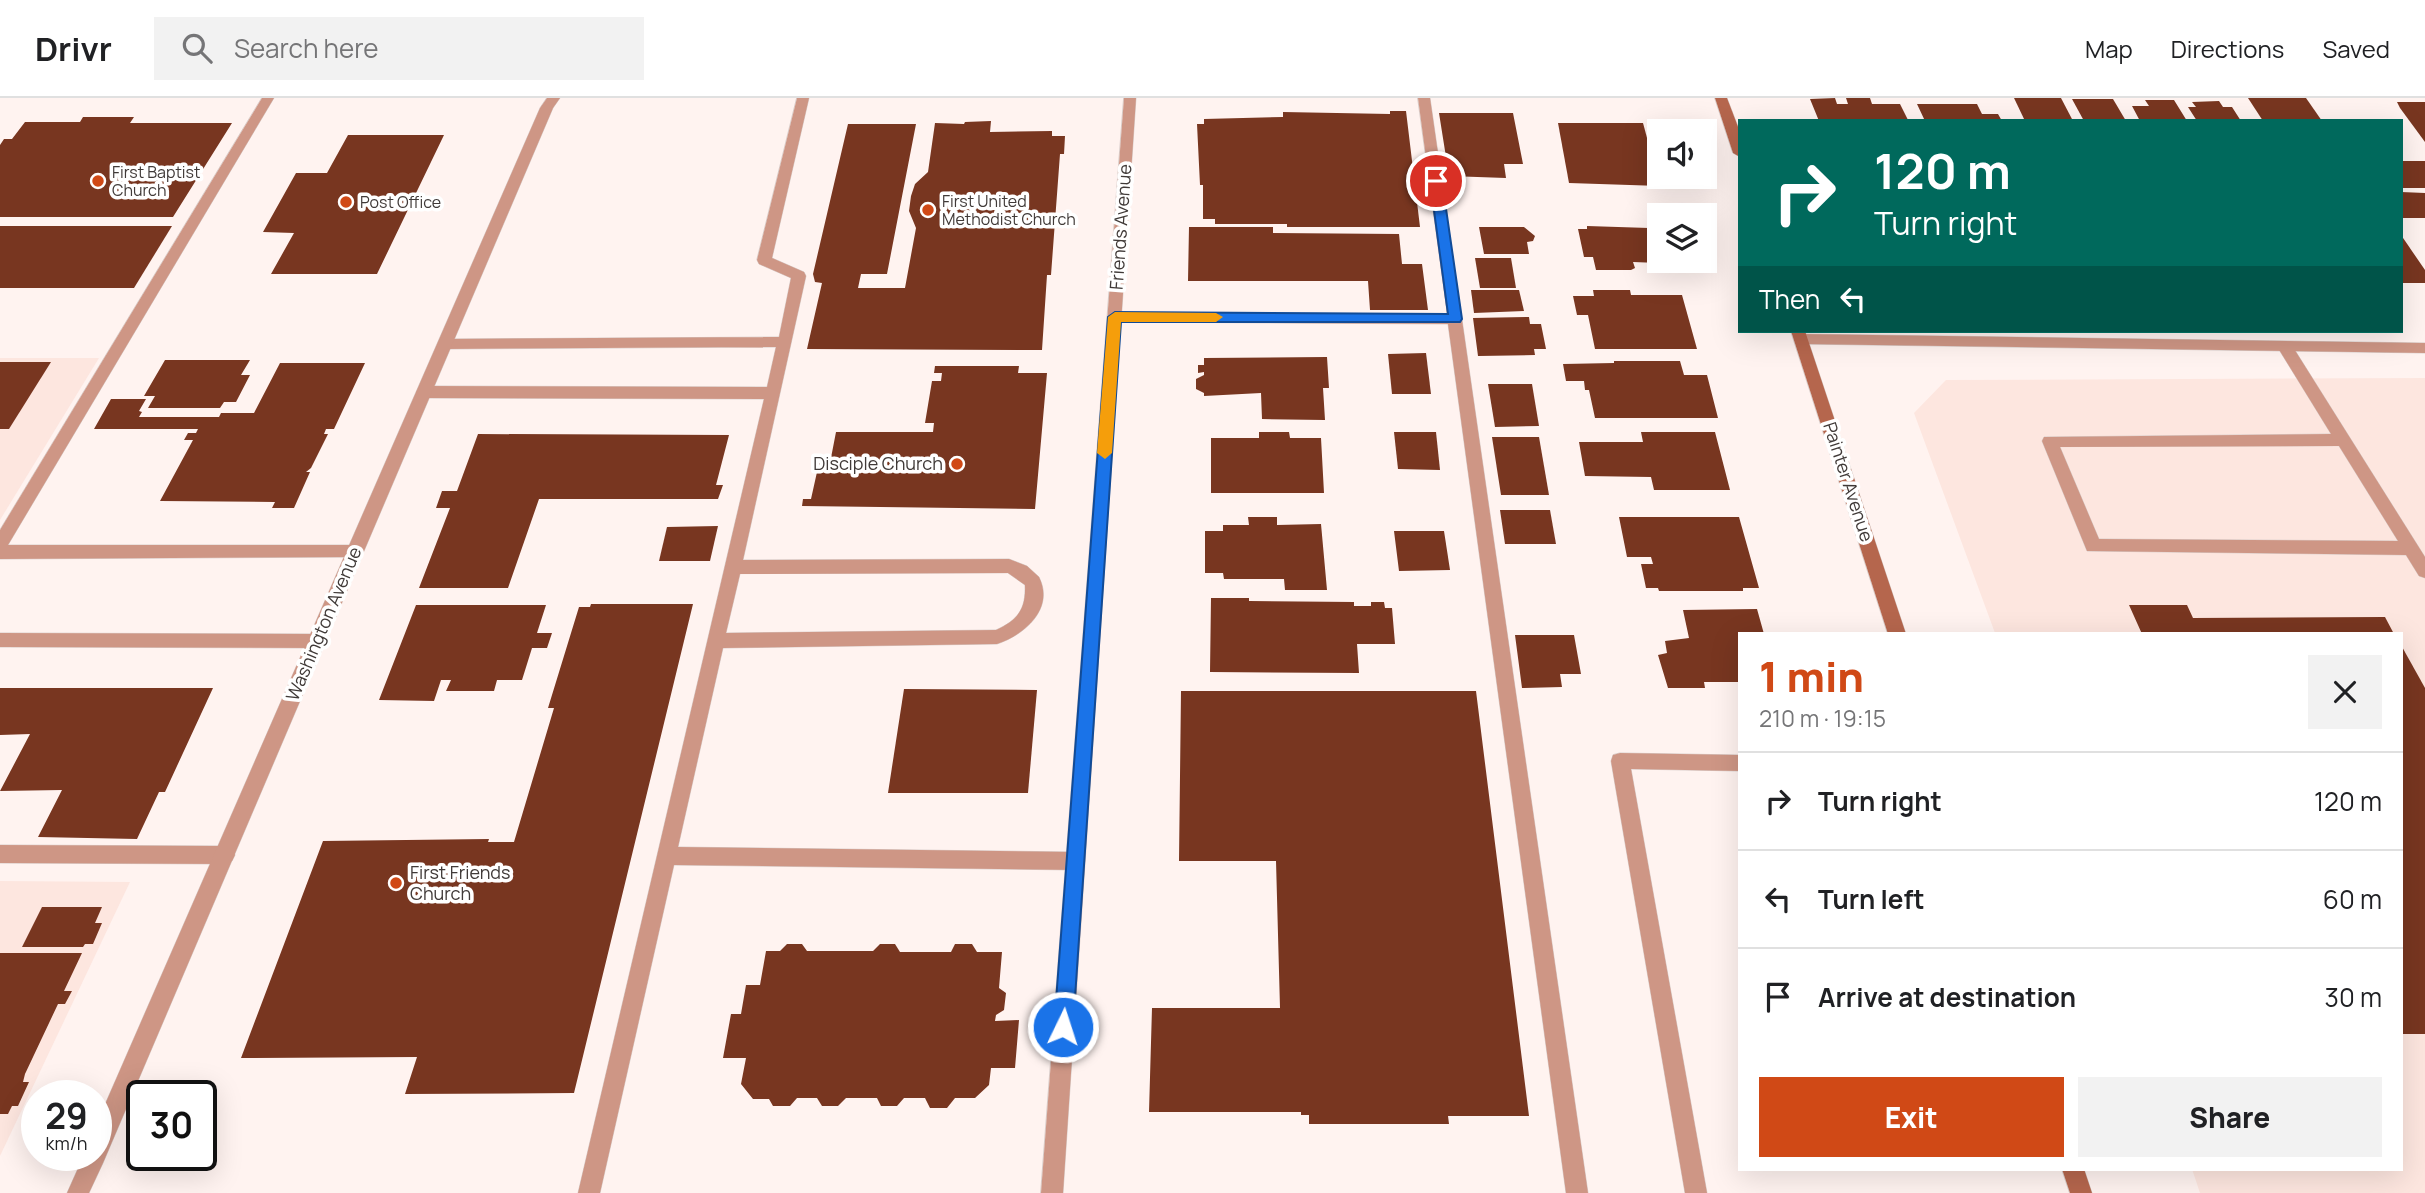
<!DOCTYPE html>
<meta charset="utf-8">
<style>
body{margin:0;font-family:Manrope,sans-serif;background:#f2f2f2;color:#202124;height:100vh;display:flex;flex-direction:column;font-size:26px;white-space:nowrap}
*{box-sizing:border-box;margin:0}
p{font-size:23px;color:#757577}
.icon{flex:none;width:38px;height:38px;fill:none;stroke:currentColor;stroke-width:2;stroke-linecap:round;stroke-linejoin:round}
.map{position:relative;flex:1;overflow:hidden}
.sheet{position:absolute;left:1738px;top:534px;width:665px;height:539px;display:flex;flex-direction:column;background:#fff;border-radius:0px;box-shadow:0 7px 28px #0002}
.sheet>*{flex:none}
.top-card{position:absolute;left:1738px;top:21px;width:665px;height:214px;border-radius:0px;box-shadow:0 7px 28px #0002;background:#00695c;color:#fff;overflow:hidden}
.tools{position:absolute;left:1647px;top:21px;display:grid;gap:14px}
.tools a{display:grid;place-items:center;width:70px;height:70px;border-radius:0px;background:#fff;box-shadow:0 7px 28px #0002;font-size:35px}
.speed{position:absolute;left:21px;top:982px;display:flex;gap:14px;font-size:35px;font-weight:700;text-align:center}
.speed>*{display:grid;place-content:center;width:91px;height:91px;border-radius:50%;background:#fff;box-shadow:0 7px 28px #0002;line-height:1}
.speed small{font-size:18px;font-weight:400}
.speed .limit{border:4px solid #111;border-radius:10px;background:#fff;color:#111}
.pin{position:absolute;display:grid;place-items:center;width:60px;height:60px;color:#fff;margin:-30px;border:4px solid #fff;border-radius:50%;box-shadow:0 2px 7px #0007}
.me{position:absolute;width:77px;margin:-38px;rotate:4deg;stroke-linejoin:round;filter:drop-shadow(0 0 5px #0008)}
.turn{display:flex;align-items:center;gap:24px;height:147px;padding:0 21px;font-size:32px}
.turn .icon{width:91px;height:91px;stroke-width:2.5}
.turn b{display:block;font-size:49px;line-height:60px}
.then{display:flex;align-items:center;height:66px;padding:0 21px;background:#0003;gap:14px;font-size:26px}
.round{display:grid;place-items:center;flex:none;width:74px;height:74px;border-radius:0px;background:#f2f2f2}
.head{display:flex;align-items:center;justify-content:space-between;height:119px;padding:0 21px}
h1{font-size:42px;font-weight:800;line-height:52px;color:#d04916}
.action{display:flex;gap:14px;margin-top:auto;padding:14px 21px}
.action a{flex:1;height:80px;border-radius:0px;background:#d04916;color:#fff;font-size:28px;font-weight:800;line-height:80px;text-align:center}
.action a+a{background:#f2f2f2;color:#202124}
ul{padding:0;list-style:none}
li{display:flex;align-items:center;gap:21px;height:98px;padding:0 21px;border-top:2px solid #e0e0e0}
li div{flex:1}
li b{display:block;font-size:26px}
li em{font-style:normal}
header{display:flex;align-items:center;gap:42px;box-sizing:border-box;height:98px;padding:0 35px;background:#fff;border-bottom:2px solid #e0e0e0}
header strong{font-size:33px}
nav{display:flex;gap:38px;margin-inline-start:auto;font-size:24px}
.search{width:490px;height:63px;background:#f2f2f2;display:flex;align-items:center;gap:18px;box-sizing:border-box;padding:0 24px;border-radius:0px;color:#757577;font-size:26px}
.map>svg:first-child{display:block}
.built{fill:#fde6df}
.building{fill:#783620}
.lines{fill:none;stroke-linecap:round;stroke-linejoin:round}
.lane-casing{stroke:#d9cecb;stroke-width:1}
.street-casing{stroke:#d9cecb;stroke-width:1}
.secondary-casing{stroke:#d9cecb;stroke-width:1}
.lane{fill:#ce9685;fill-rule:evenodd}
.street{fill:#ce9685;fill-rule:evenodd}
.secondary{fill:#b5664d;fill-rule:evenodd}
.route{fill:#1a73e8;stroke:#114b97;stroke-width:2}
.slow{fill:#f59e0b}
.poi-dot{fill:#d04916;stroke:#fff;stroke-width:2.5}
.labels{text-anchor:middle;stroke-width:7;stroke-linejoin:round;paint-order:stroke}
.far-poi-label{font-size:16px;fill:#403a38;stroke:#fff;text-anchor:start}
.street-label{font-size:18px;fill:#403a38;stroke:#fff}
.poi-label{font-size:18px;fill:#403a38;stroke:#fff;text-anchor:end}
</style>
<header>
<strong>Drivr</strong>
<div class="search"><svg class="icon" aria-label="search" viewBox="0 0 24 24"><circle cx="10" cy="10" r="6"/><path d="M15 15l6 6"/></svg>Search here</div>
<nav><a>Map</a><a>Directions</a><a>Saved</a></nav>
</header>
<div class="map">
<svg width="2425" height="1095" viewBox="0 0 2425 1095">
<rect width="100%" height="100%" fill="#fff3f0"/>
<g class="built">
<path d="M0 260H99L0 422Z"/>
<path d="M2425 280V1095H2200L2192 1071H2401V536L1995 535 1914 315 1946 282Z"/>
<path d="M0 783 130 784 0 1058Z"/>
</g>
<g class="building">
<path d="M1835 0 1837 6H1848L1846 0H1870L1872 6H1900L1908 22 1819 23 1810 1Z"/>
<path d="M2014 0H2061L2073 23H2025Z"/>
<path d="M2248 0H2306L2322 23H2263Z"/>
<path d="M2072 1H2113L2126 23H2084Z"/>
<path d="M2145 2H2174L2187 23H2140L2132 8H2149Z"/>
<path d="M2219 3 2223 9H2232L2241 23H2197L2188 9H2196L2192 4Z"/>
<path d="M2397 4H2425V44L2400 10Z"/>
<path d="M1917 6H1977L1982 16H1998L2002 23H1925Z"/>
<path d="M1390 13H1406L1420 129H1287V126H1215V121H1203V87H1200L1197 26H1204V21L1283 19V14L1390 16Z"/>
<path d="M1439 15H1513L1523 66H1504L1506 80 1449 78Z"/>
<path d="M83 19H134L130 25H232L173 119H0V47L4 41H12L25 24H80Z"/>
<path d="M991 23 990 34 1052 33V38H1065L1064 56H1060L1051 177H1047L1042 252 807 251 822 185 815 184 813 176 848 26H916L887 176H861L858 190H905L916 130 909 113 911 98 915 86 928 74 935 25 964 26 965 24Z"/>
<path d="M1558 25H1643L1660 88 1569 85Z"/>
<path d="M348 37H444L377 176H271L294 135 263 134 296 75H327Z"/>
<path d="M2401 63H2425V90H2403Z"/>
<path d="M2401 94 2425 95V120H2401Z"/>
<path d="M0 128H172L134 190H0Z"/>
<path d="M1587 128 1649 130 1650 135H1659V165L1633 164 1635 170 1631 172H1596L1593 159H1584L1578 131H1587Z"/>
<path d="M1189 129H1273V135L1399 136 1402 166H1422L1428 212H1370L1368 183H1188Z"/>
<path d="M1479 129H1524L1535 138 1533 143 1527 144 1529 156H1484Z"/>
<path d="M2401 137 2425 172V185H2401Z"/>
<path d="M1475 160H1511L1516 190H1480Z"/>
<path d="M1471 192H1519L1524 213 1474 215Z"/>
<path d="M1593 192H1630L1631 197H1682L1697 251H1595L1588 217H1577L1573 198H1594Z"/>
<path d="M1529 219 1530 226H1541L1546 251H1534L1535 257 1478 258 1473 220Z"/>
<path d="M1426 255 1431 296H1392L1388 256Z"/>
<path d="M1327 259 1329 290H1323L1325 322 1262 321 1261 295 1204 298V295L1196 291V281L1204 277V274L1198 275V267H1204V260Z"/>
<path d="M165 262H250L241 277H250L236 304H224L220 310H148L155 298H144Z"/>
<path d="M1614 263H1680L1684 277H1707L1718 320H1595L1589 292H1585L1584 283H1566L1563 266 1614 265Z"/>
<path d="M0 264H51L9 331H0Z"/>
<path d="M280 265H365L334 331H326L324 336H328L311 370 306 374H310L294 410H272L275 404 160 403 193 342H184L188 335H196L198 331H94L111 301H146L139 313 142 314 139 319H219L221 315H254Z"/>
<path d="M935 268H1019L1018 275H1047L1035 411 802 408 803 401H811L819 365H830L836 334H933L934 325H925L932 283H941L942 275H934Z"/>
<path d="M1488 286H1532L1539 328 1495 329Z"/>
<path d="M1259 334H1289L1290 340H1321L1324 395H1211V340H1259Z"/>
<path d="M1394 334H1436L1440 372 1398 371Z"/>
<path d="M1641 334H1715L1730 392H1654L1651 379 1585 378 1579 344H1643Z"/>
<path d="M478 336 729 337 716 387H723L718 401H539L508 490H419L450 410H436L442 393H457Z"/>
<path d="M1492 339H1539L1549 397H1501Z"/>
<path d="M1500 412H1550L1556 446H1505Z"/>
<path d="M1248 419H1277V427L1321 426 1327 492H1285L1284 481H1224L1223 475H1205V433H1223V427H1249Z"/>
<path d="M1619 419H1739L1759 490H1743V493H1659L1658 490H1646L1641 466H1653L1651 459H1627Z"/>
<path d="M718 428 710 463H659L667 429Z"/>
<path d="M1394 433H1444L1450 472 1399 473Z"/>
<path d="M1211 500H1249V503L1354 504V508H1371V504H1384L1385 510H1392L1395 546H1357L1359 575 1210 574Z"/>
<path d="M591 506H693L574 995 405 996 417 959 241 960 323 743 489 741 488 744H514L554 610H548L579 509H590Z"/>
<path d="M416 507H546L537 535H552L547 550H532L522 582H497L494 593H446L451 582H441L434 603 379 602Z"/>
<path d="M2129 507H2187L2193 520 2385 519 2394 536H2142Z"/>
<path d="M1757 511 1764 536H1740V584H1704L1705 590H1668L1658 557 1667 555 1665 543 1689 540 1683 512Z"/>
<path d="M1515 537H1574L1581 576H1560L1562 589 1522 590Z"/>
<path d="M2401 547 2425 590V936H2401Z"/>
<path d="M0 590H213L165 694H159L137 741 38 739 62 692 0 693 30 636 0 637Z"/>
<path d="M904 591 1037 592 1028 695H888Z"/>
<path d="M1181 593H1476L1529 1018H1448L1449 1026H1309V1017H1301V1014H1149L1152 910H1280L1276 763H1179Z"/>
<path d="M42 809H102L95 825H102L93 846H85L83 849H22Z"/>
<path d="M787 846H802L807 853H873L880 846H895L900 854H951L955 846H972L977 854H1002L999 890 1006 895 1004 912 996 917 995 923 1019 922 1015 970H991L989 987 975 1000H955L947 1010H930L925 1000H904L897 1008H881L877 1000H846L838 1008H822L817 1000H797L790 1008H773L769 1001H753L741 986 746 960H723L731 916H741L746 887H760L766 853H780Z"/>
<path d="M0 855H82L64 893H72L65 906H58L25 976 23 984H29L18 1008H12L8 1016H0Z"/>
</g>
<g class="lines">
<g class="lane-casing">
<g id="lane">
<path d="M262 0H274L8 447H355L361 449 363 454 361 459 0 461V432Z"/>
<path d="M797 0H809L772 160 804 174 806 178 743 462 1009 461 1027 468 1039 479C1055 511 1024 537 997 546L723 550 678 749 1075 754 1082 757 1085 763 1082 769 1075 772 674 767 600 1095H578L764 301 424 300 416 294 424 288 767 289 776 249 445 251 438 246 445 241 779 239 791 180 759 166 757 162ZM1008 475 1025 487C1026 511 1018 522 996 532L726 535 740 476Z"/>
<path d="M1418 0H1430L1588 1095H1566L1448 226 1115 224 1108 219 1115 214 1447 216Z"/>
<path d="M2286 245 2291 246 2425 459V480L2419 478 2406 457 2087 453 2042 343 2044 339 2331 336 2278 250ZM2339 348 2398 443 2099 441 2060 349Z"/>
<path d="M0 535 317 536 323 538 326 543 323 548 317 550 0 549Z"/>
<path d="M1620 655 1740 657V673L1631 671 1707 1095H1685L1611 663 1613 657Z"/>
<path d="M0 747 225 748 232 751 235 757 232 763 225 766 0 765Z"/>
</g>
</g>
<g class="street-casing">
<g id="street">
<path d="M547 0H560L553 10 103 1065 89 1095H67L84 1057H96V1027L540 10Z"/>
<path d="M1124 0H1136L1063 1095H1041Z"/>
<path d="M1801 236 2425 245V255L1801 246 1794 241Z"/>
</g>
</g>
<g class="secondary-casing">
<g id="secondary">
<path d="M1715 0H1727L1740 34V59L1733 55Z"/>
<path d="M1791 233H1805L1906 536H1888Z"/>
<path d="M2062 1071H2084L2092 1095H2070Z"/>
</g>
</g>
<use href="#lane" class="lane"/>
<use href="#street" class="street"/>
<use href="#secondary" class="secondary"/>
</g>
<path class="route" d="M1436 79 1442 83 1462 221 1460 224H1121L1073 929 1070 936 1063 939 1057 936 1054 929 1108 219 1115 214 1448 216 1430 83Z"/>
<path class="slow" d="M1115 214 1216 215 1223 219 1216 224H1121L1112 355 1105 361 1097 355 1108 219Z"/>
<g class="poi-dot">
<circle cx="98" cy="83" r="7"/>
<circle cx="346" cy="104" r="7"/>
<circle cx="928" cy="112" r="7"/>
<circle cx="957" cy="366" r="7"/>
<circle cx="396" cy="785" r="7"/>
</g>
<g class="labels">
<g class="far-poi-label">
<text x="112" y="80">First Baptist<tspan x="112" dy="18">Church</tspan></text>
<text x="942" y="109">First United<tspan x="942" dy="18">Methodist Church</tspan></text>
<text x="360" y="110">Post Office</text>
</g>
<g class="street-label">
<text transform="translate(1121 129) rotate(-86)" y="6">Friends Avenue</text>
<text transform="translate(1848 384) rotate(72)" y="6">Painter Avenue</text>
<text transform="translate(324 526) rotate(-67)" y="6">Washington Avenue</text>
</g>
<g class="poi-label">
<text x="943" y="372">Disciple Church</text>
<text x="410" y="781" text-anchor="start">First Friends<tspan x="410" dy="21">Church</tspan></text>
</g>
</g>
</svg>
<div class="tools">
<a><svg class="icon" aria-label="sound" viewBox="0 0 24 24"><path d="M4 9h4l5-4v14l-5-4H4zM17 9q2 3 0 6"/></svg></a>
<a><svg class="icon" aria-label="layers" viewBox="0 0 24 24"><path d="M12 4l9 5-9 5-9-5zM3 14l9 5 9-5"/></svg></a>
</div>
<div class="speed"><div>29<small>km/h</small></div><div class="limit">30</div></div>
<div class="pin" style="left:1436px;top:83px;background:#d93025"><svg class="icon" aria-label="arrive" viewBox="0 0 24 24"><path d="M6 21V4h12l-3 4 3 4H6"/></svg></div>
<svg class="me" style="left:1063px;top:929px" viewBox="-20 -20 40 40"><circle r="17" fill="#1a73e8" stroke="#fff" stroke-width="3"/><path d="M0-11L8 9 0 5-8 9z" fill="#fff"/></svg>
<div class="top-card">
<div class="turn"><svg class="icon" aria-label="right" viewBox="0 0 24 24"><path d="M7 20v-9h11M14 6l5 5-5 5"/></svg><div><b>120 m</b>Turn right</div></div>
<div class="then">Then<svg class="icon" aria-label="left" viewBox="0 0 24 24"><path d="M17 20v-9H6M10 6l-5 5 5 5"/></svg></div>
</div>
<section class="sheet">
<div class="head"><div><h1>1 min</h1><p>210 m · 19:15</p></div><a class="round"><svg class="icon" aria-label="close" viewBox="0 0 24 24"><path d="M6 6l12 12M18 6L6 18"/></svg></a></div>
<ul>
<li><svg class="icon" aria-label="right" viewBox="0 0 24 24"><path d="M7 20v-9h11M14 6l5 5-5 5"/></svg><div><b>Turn right</b></div><em>120 m</em></li>
<li><svg class="icon" aria-label="left" viewBox="0 0 24 24"><path d="M17 20v-9H6M10 6l-5 5 5 5"/></svg><div><b>Turn left</b></div><em>60 m</em></li>
<li><svg class="icon" aria-label="arrive" viewBox="0 0 24 24"><path d="M6 21V4h12l-3 4 3 4H6"/></svg><div><b>Arrive at destination</b></div><em>30 m</em></li>
</ul>
<div class="action"><a>Exit</a><a>Share</a></div>
</section>
</div>
